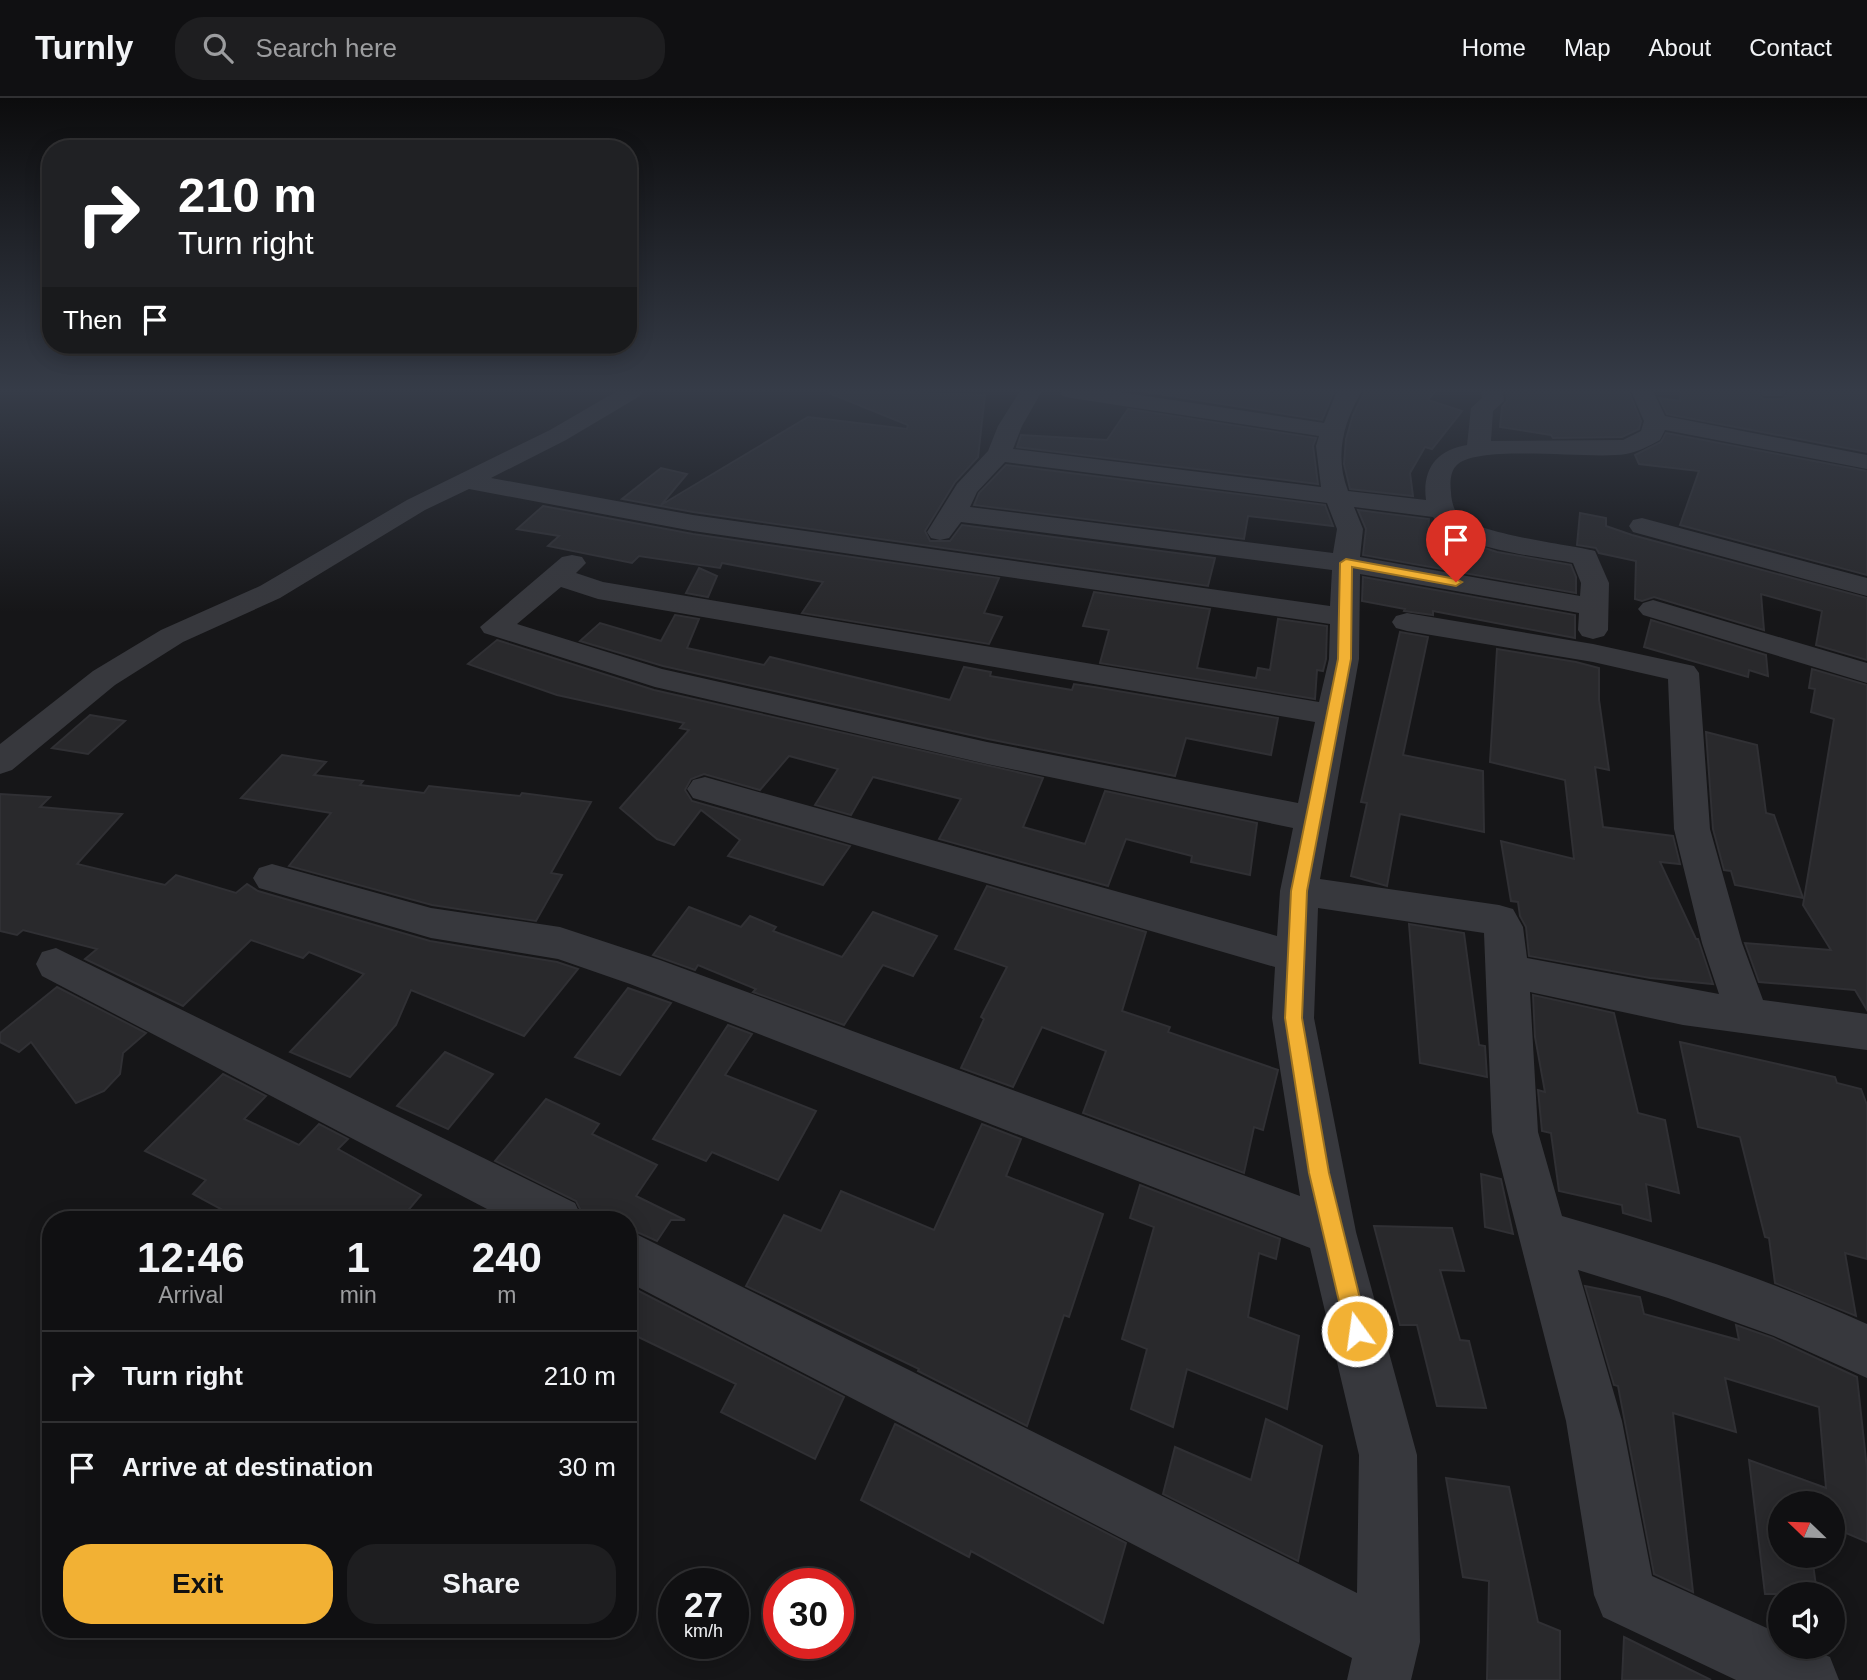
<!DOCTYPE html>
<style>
body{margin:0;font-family:Arial,sans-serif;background:#1e1e20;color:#f1f3f6;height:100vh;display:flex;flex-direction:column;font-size:26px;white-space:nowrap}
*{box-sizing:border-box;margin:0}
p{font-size:23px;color:#9c9d9f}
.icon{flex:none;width:38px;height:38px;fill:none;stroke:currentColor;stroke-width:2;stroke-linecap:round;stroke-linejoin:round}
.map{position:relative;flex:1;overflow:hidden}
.details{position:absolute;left:42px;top:1113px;width:595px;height:427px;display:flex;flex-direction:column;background:#101012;border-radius:28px;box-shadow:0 4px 18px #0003,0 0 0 2px #303032}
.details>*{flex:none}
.top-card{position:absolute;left:42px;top:42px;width:595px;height:214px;border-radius:28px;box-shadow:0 4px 18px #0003,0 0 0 2px #303032;background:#202124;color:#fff;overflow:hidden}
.needle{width:46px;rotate:293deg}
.fabs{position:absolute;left:1768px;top:1393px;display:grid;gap:14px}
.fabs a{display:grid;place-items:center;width:77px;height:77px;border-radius:50%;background:#101012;box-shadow:0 4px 18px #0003,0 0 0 2px #303032;font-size:35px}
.speed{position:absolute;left:658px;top:1470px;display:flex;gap:14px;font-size:35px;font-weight:700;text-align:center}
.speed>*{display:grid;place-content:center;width:91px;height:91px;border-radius:50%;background:#101012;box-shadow:0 4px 18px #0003,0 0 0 2px #303032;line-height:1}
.speed small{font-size:18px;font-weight:400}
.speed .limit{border:10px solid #d22;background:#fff;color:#111}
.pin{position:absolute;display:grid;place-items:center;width:60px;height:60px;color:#fff;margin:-72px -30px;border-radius:50% 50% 50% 0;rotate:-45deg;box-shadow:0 0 7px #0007}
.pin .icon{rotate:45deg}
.me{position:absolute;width:77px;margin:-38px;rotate:346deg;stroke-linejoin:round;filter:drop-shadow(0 0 5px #0008)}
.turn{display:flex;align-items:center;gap:24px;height:147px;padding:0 21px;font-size:32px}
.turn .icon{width:91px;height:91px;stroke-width:2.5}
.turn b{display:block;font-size:49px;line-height:60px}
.then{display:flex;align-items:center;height:66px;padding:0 21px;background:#0003;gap:14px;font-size:26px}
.eta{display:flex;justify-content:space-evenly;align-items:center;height:119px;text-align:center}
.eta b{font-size:42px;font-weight:600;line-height:49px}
.cta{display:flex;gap:14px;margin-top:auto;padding:14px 21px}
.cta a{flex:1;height:80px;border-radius:28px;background:#f2b134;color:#111;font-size:28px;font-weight:600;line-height:80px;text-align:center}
.cta a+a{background:#1e1e20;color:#f1f3f6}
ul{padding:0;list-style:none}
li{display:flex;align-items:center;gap:21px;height:91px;padding:0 21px;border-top:2px solid #303032}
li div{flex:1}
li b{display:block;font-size:26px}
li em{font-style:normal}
header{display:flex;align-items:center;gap:42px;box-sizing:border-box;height:98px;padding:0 35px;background:#101012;border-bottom:2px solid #303032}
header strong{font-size:33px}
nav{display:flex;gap:38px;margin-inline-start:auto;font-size:24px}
.search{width:490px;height:63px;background:#1e1e20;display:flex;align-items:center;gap:18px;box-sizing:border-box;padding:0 24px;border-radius:28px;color:#9c9d9f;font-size:26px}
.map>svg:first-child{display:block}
.building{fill:#29292c;stroke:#303034;stroke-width:2}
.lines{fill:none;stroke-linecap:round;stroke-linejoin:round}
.minor{fill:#37383d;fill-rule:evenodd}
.route{fill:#f2b134;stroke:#9d7322;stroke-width:2}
</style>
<header>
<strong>Turnly</strong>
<div class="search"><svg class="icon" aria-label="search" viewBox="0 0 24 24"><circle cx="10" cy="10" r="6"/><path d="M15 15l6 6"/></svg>Search here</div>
<nav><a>Home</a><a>Map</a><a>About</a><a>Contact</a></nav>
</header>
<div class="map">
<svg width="1867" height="1582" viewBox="0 0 1867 1582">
<rect width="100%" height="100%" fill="#161618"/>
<g class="building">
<path d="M829 293 985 297 978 359 955 384 925 433 930 443H950L962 427 1215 460 1208 488 693 414 622 401 661 370 687 376 661 407 808 319 907 331 908 327 829 295Z"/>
<path d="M1140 293H1334L1322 322Z"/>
<path d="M1365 293H1435L1428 302 1462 313 1432 351 1425 349 1410 375 1413 398 1350 391 1344 366 1346 341 1353 317Z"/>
<path d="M1506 293 1629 294 1641 323 1639 331 1622 339 1553 340 1551 337 1500 329 1502 309 1507 303Z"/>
<path d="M1681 293H1757L1763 301H1783L1789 293H1867V354L1667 316 1659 300 1680 303Z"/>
<path d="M1128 311 1316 340 1313 348 1318 386 1017 349 1021 337 1107 342Z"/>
<path d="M1666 335 1867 373V477L1680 427 1699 373 1639 366 1635 357 1661 344Z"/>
<path d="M1006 367 1325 407 1333 428 1248 418 1244 441 974 407 979 395Z"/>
<path d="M543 408 693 436 999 480 984 515 1002 519 989 546 802 515 823 484 722 465 720 470 639 458 632 465 548 448 559 438 517 431Z"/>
<path d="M1358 412 1429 421 1428 436 1457 441 1497 454 1571 467 1576 479V495L1363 457 1366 431Z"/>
<path d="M1580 415 1606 420V428L1632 437 1867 500V562L1816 547 1822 513 1761 496 1764 532 1654 499 1642 503 1635 501 1636 463 1599 455 1596 450 1577 447Z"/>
<path d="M699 470 717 478 708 499 686 495Z"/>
<path d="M1363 479 1575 517V540L1433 513V517L1404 513 1405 511 1362 503Z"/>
<path d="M1094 494 1210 511 1197 570 1256 580 1258 570 1270 572 1278 521 1327 528 1326 561 1323 573 1317 572 1315 601 1100 565 1109 532 1083 528Z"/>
<path d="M675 517 699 521 687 550 764 567 770 559 950 602 964 569 991 574 990 578 1072 592 1074 586 1094 589 1278 620 1271 657 1186 640 1175 678 988 641 663 568 580 543 600 525 661 543Z"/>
<path d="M1651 522 1766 557 1768 578 1749 572 1748 579 1644 549Z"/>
<path d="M1400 534 1428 539 1403 657 1483 673 1484 734 1400 716 1387 788 1351 778 1367 705 1361 704Z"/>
<path d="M497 542 654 592 1043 680 1023 729 1085 746 1105 693 1257 725 1250 777 1191 764 1192 758 1126 741 1108 788 939 741 961 701 873 679 851 717 815 707 838 671 789 658 760 692 704 676 691 681 685 692 692 703 850 748 823 787 728 758 740 742 701 712 674 747 657 741 620 710 689 632 680 630 684 625 557 597 468 566Z"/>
<path d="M1497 551 1576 564 1599 570V602L1609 672 1595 669 1603 729 1673 738 1680 766 1660 764 1696 841H1698L1713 886 1650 880 1529 858 1526 829 1520 818 1518 804 1511 803 1501 743 1574 761 1565 682 1490 664Z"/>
<path d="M1812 571 1867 587V912L1855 892 1759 884 1745 845 1831 852 1803 807 1834 621 1811 614 1815 591 1809 590Z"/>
<path d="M90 617 125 623 88 656 52 650Z"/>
<path d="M1706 634 1757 647 1766 715 1774 717 1803 800 1735 787 1731 773 1724 772 1713 731Z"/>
<path d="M282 657 326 664 314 677 363 683 360 687 424 695 429 688 520 698 522 695 591 704 551 775 562 777 536 823 432 807 289 768 331 715 241 700Z"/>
<path d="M0 696 50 699 40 709 122 716 77 766 165 787 176 777 236 795 247 786 258 793 430 843 557 864 578 871 524 938 411 892 396 927 350 979 290 954 364 876 309 854 303 860 251 842 183 908 85 861 97 851 23 832 17 837 0 833Z"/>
<path d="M987 788 1146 834 1122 913 1170 929 1168 934 1278 972 1263 1032 1254 1029 1244 1075 1083 1015 1106 953 1042 929 1013 989 961 970 984 921 981 919 1007 869 955 851Z"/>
<path d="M689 809 741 829 750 818 776 829 773 833 842 859 873 814 937 838 913 878 883 867 844 927 753 894 756 891 698 867 695 872 653 857Z"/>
<path d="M1409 826 1464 835 1479 947 1485 948 1487 979 1420 965Z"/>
<path d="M57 889 146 935 123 955 120 976 104 993 76 1005 31 944 19 954 0 944V935Z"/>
<path d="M628 890 671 905 620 977 575 959Z"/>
<path d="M1533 897 1614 915 1638 1015 1665 1022 1679 1095 1646 1086 1651 1123 1623 1115 1622 1107 1559 1093 1551 1035 1542 1033 1538 992 1545 994 1535 939Z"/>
<path d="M728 927 752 936 725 977 816 1013 778 1082 712 1054 706 1063 653 1041Z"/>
<path d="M1680 944 1835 979 1837 985 1861 991 1867 1007V1161L1845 1155 1856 1218 1775 1185 1769 1140 1765 1139 1740 1039 1698 1029Z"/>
<path d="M445 954 493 976 448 1031 397 1008Z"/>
<path d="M223 976 266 998 244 1021 299 1047 319 1026 348 1041 338 1051 421 1097 400 1122H241L193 1096 206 1082 145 1053Z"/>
<path d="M546 1001 599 1026 592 1036 657 1067 636 1098 685 1122H671L657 1143 628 1130V1122H597L582 1115 576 1103 495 1063Z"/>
<path d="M982 1026 1021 1041 1006 1078 1103 1116 1069 1219 1064 1217 1027 1328 918 1273 919 1271 746 1188 784 1117 821 1133 841 1093 934 1132Z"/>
<path d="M1481 1076 1501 1081 1513 1136 1485 1129Z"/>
<path d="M1140 1087 1280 1141 1276 1161 1259 1155 1248 1219 1299 1238 1287 1311 1187 1271 1173 1329 1131 1311 1147 1251 1122 1241 1154 1129 1130 1120Z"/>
<path d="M1374 1128 1452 1130 1464 1173 1440 1172 1460 1242 1469 1243 1486 1310 1437 1308 1417 1227H1400Z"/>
<path d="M1585 1188 1640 1199 1644 1216 1739 1242 1736 1227 1773 1240 1857 1279 1867 1371V1444L1832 1429V1405H1780V1458H1812L1817 1496H1765L1749 1362 1826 1390 1819 1309 1725 1280 1736 1334 1673 1315 1693 1494 1654 1476 1618 1288 1614 1287Z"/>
<path d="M631 1189 844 1299 815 1361 721 1314 736 1286 628 1234V1194Z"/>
<path d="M1266 1321 1322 1348 1298 1463 1163 1396 1175 1349 1251 1382Z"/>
<path d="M895 1326 1126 1445 1103 1525 971 1453 969 1459 861 1402Z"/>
<path d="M1446 1380 1509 1389 1538 1524 1560 1533V1582H1487L1489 1483 1463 1479Z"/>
<path d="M1624 1539 1711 1582H1622Z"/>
</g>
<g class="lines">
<g class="minor">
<path d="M617 293H643L640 298 566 342 491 380 693 417 1330 508 1332 472 961 424 949 440 940 442 931 440 927 434 957 386 988 353 998 328 1020 293H1042L1022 328 1013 351 1321 389 1316 348 1319 338 1071 300 1063 298 1060 293H1113L1324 325 1337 293H1362C1344 323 1334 357 1348 393L1426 402C1422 372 1436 352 1467 347L1471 310 1482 300 1481 293H1503L1504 303 1493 313 1491 343 1623 342 1641 333 1644 323 1631 293H1653L1665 318 1867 357V371L1665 332 1660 342C1649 348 1638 354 1626 356 1591 362 1476 345 1456 368 1450 374 1450 386 1451 394 1451 400 1453 409 1456 414 1471 436 1567 446 1595 453L1609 485 1608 532 1604 538 1593 541 1582 538 1578 532 1579 515 1360 476 1359 561 1320 781 1499 807 1513 811 1523 829 1527 860 1719 896 1702 845 1674 731 1668 581 1593 564 1407 533 1396 530 1392 524 1396 518 1407 515 1593 546 1694 568 1699 575 1710 731 1742 845 1763 902 1867 916V952L1683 927 1530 894 1538 1034 1562 1118C1667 1148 1768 1181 1867 1226V1280L1774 1238 1668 1200 1578 1172 1622 1323 1652 1478 1780 1536V1549H1807L1830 1559 1839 1582H1736L1603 1519 1594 1497 1566 1323 1492 1034 1484 835 1318 810 1314 920 1356 1134 1417 1357 1420 1544 1411 1582H1347L1352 1560 628 1184V1132L1357 1495 1359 1357 1310 1150 630 886 558 861 431 840 259 790 253 780 259 770 272 766 431 810 560 829 660 862 1300 1098 1272 920 1275 869 693 700 687 691 693 682 705 679 1277 838 1280 793 1293 730 987 666 655 589 484 535 480 529 562 459 572 457 582 459 586 465 576 475 603 484 1319 604 1329 561 1330 526 693 433 469 391 425 412 280 500 183 544 115 587 12 672 0 676V646L93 573 161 532 260 488 407 402 550 332ZM1005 364 1327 405 1337 431 1333 455 970 409 977 394ZM1354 409 1433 419C1455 451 1536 458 1573 465L1581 485 1580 498 1360 459 1363 431ZM561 489 598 501 1315 624 1298 705 987 644 662 571 517 526Z"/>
<path d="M1760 293H1786L1783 298H1763Z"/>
<path d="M1642 420 1867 480V498L1633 434 1629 428 1633 422Z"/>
<path d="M1653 502 1867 565V585L1643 517 1638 511 1643 505Z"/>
<path d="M56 850 575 1105 583 1122H508L42 878 36 866 42 854Z"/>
</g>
</g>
<linearGradient id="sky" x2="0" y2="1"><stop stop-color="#0c0c0d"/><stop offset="0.57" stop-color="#363c48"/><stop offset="1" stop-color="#363c48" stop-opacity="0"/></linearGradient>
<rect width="1867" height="514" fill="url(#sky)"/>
<path class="route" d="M1346 461 1456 481 1462 484 1456 488 1352 469 1351 561 1307 793 1302 920 1329 1075 1368 1233 1365 1241 1357 1244 1349 1241 1346 1233 1309 1075 1285 920 1291 793 1338 561 1340 465Z"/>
</svg>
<div class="fabs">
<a><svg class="needle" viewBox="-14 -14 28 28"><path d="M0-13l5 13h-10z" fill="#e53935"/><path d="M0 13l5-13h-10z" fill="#9c9d9f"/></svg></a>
<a><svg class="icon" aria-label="sound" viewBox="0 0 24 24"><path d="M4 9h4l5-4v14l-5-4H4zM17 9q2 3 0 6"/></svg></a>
</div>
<div class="speed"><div>27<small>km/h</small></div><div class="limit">30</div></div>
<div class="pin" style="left:1456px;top:484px;background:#d93025"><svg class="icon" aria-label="arrive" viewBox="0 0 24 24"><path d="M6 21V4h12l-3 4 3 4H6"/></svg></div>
<svg class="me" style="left:1357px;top:1233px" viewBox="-20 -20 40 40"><circle r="17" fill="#f2b134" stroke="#fff" stroke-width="3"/><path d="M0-11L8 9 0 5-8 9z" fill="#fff"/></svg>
<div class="top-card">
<div class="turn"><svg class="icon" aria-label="right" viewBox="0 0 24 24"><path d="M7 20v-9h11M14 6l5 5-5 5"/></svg><div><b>210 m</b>Turn right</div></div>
<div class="then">Then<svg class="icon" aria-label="arrive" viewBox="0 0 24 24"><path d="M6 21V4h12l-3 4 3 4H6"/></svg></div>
</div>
<section class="details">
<div class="eta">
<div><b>12:46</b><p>Arrival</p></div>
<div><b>1</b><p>min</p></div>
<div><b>240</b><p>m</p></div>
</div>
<ul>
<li><svg class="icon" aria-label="right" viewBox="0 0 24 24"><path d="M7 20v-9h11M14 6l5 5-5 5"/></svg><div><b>Turn right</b></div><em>210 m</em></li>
<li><svg class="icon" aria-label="arrive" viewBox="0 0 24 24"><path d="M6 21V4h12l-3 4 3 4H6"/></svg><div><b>Arrive at destination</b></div><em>30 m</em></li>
</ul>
<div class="cta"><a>Exit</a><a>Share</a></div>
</section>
</div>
